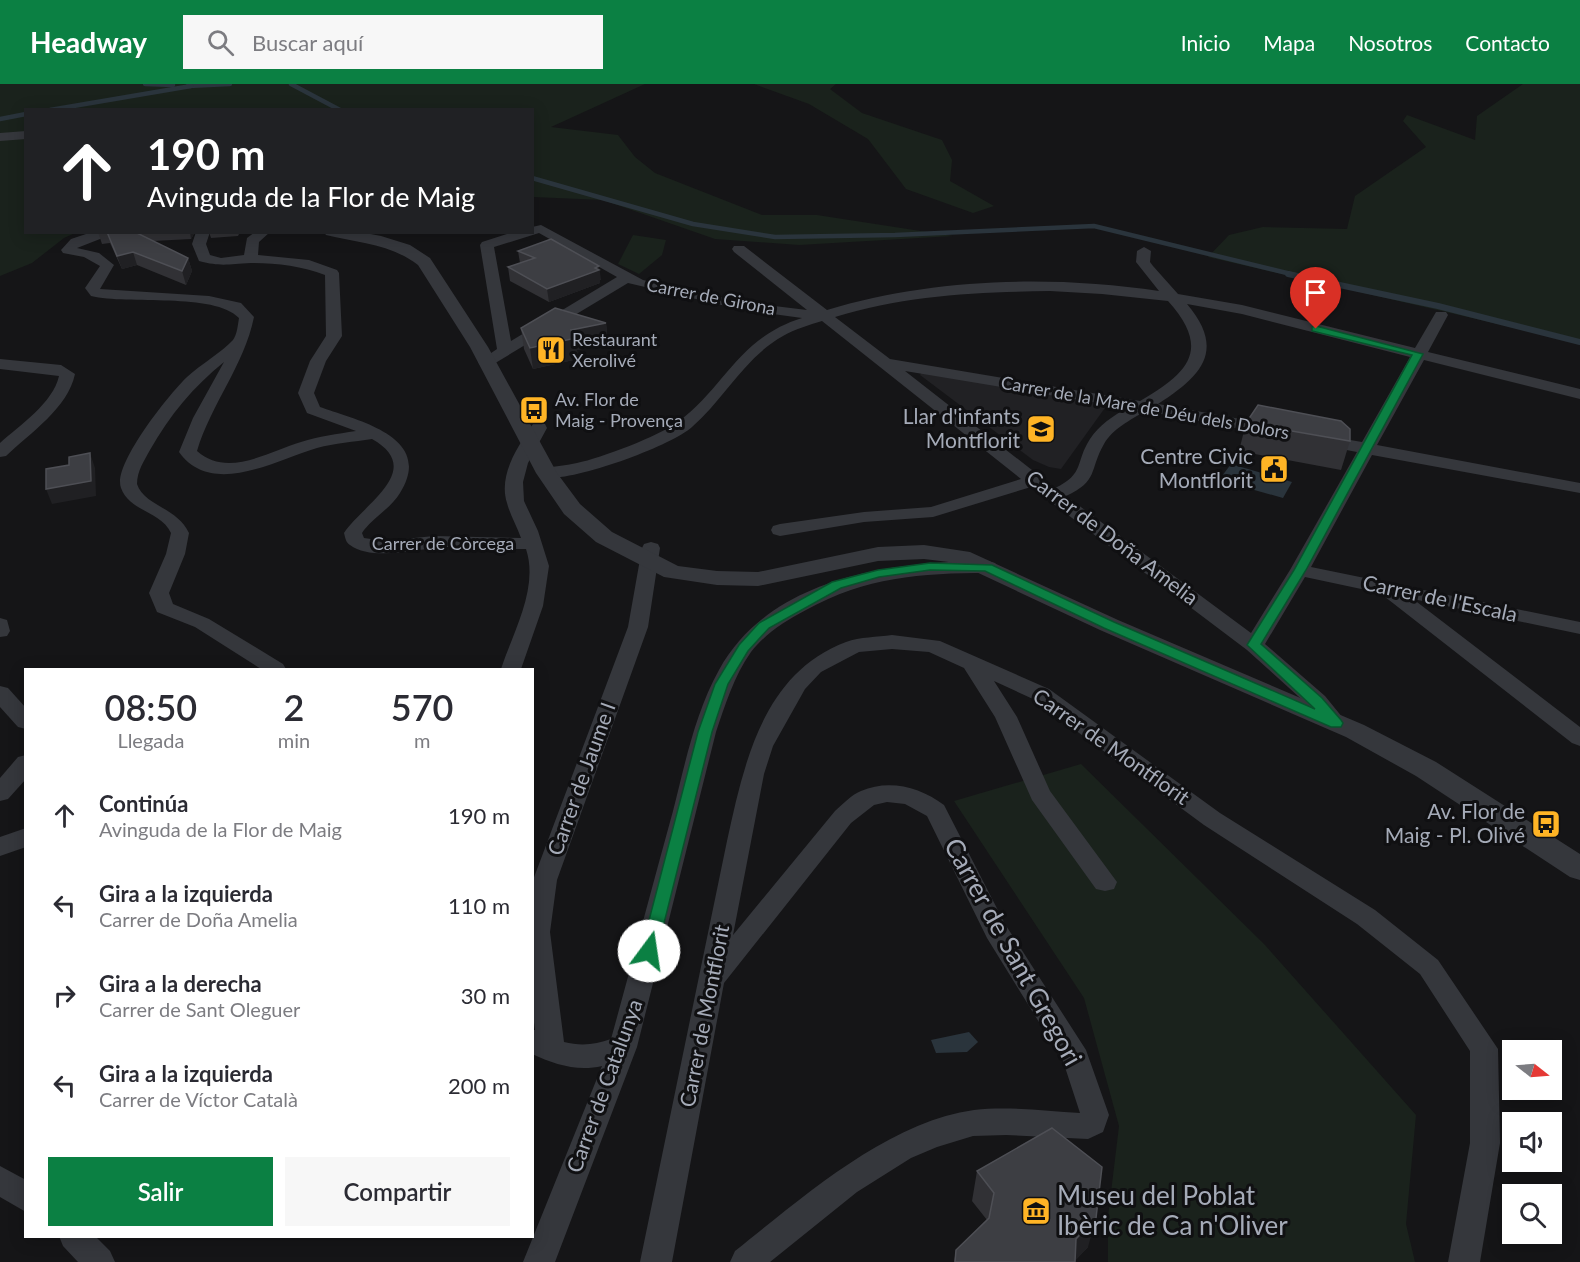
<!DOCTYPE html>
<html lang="es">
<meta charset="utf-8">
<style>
body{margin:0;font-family:Lato,sans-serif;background:#f7f7f7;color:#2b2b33;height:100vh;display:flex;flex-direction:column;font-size:22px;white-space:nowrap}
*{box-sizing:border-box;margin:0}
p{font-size:20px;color:#7c7c81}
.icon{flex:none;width:33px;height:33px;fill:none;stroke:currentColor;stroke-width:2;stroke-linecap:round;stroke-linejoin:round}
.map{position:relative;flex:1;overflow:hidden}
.panel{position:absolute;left:24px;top:584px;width:510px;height:570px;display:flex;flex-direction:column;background:#fff;border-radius:0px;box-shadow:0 3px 15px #0003}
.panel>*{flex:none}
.top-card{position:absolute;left:24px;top:24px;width:510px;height:126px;border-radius:0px;box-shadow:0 3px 15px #0003;background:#202124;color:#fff;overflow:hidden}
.needle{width:39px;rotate:107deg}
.tools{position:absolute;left:1502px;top:956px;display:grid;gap:12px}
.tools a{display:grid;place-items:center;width:60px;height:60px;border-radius:0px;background:#fff;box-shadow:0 3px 15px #0003;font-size:30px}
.pin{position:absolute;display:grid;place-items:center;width:51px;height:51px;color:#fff;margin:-62px -26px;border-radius:50% 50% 50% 0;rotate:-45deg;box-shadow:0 0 6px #0007}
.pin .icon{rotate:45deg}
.me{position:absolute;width:66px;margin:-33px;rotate:14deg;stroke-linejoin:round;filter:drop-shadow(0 0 4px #0008)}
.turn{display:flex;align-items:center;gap:21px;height:126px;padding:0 24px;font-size:27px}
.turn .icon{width:78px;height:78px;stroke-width:2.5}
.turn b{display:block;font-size:42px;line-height:51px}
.eta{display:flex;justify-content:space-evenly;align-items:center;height:102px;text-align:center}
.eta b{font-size:36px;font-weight:600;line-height:42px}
.cta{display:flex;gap:12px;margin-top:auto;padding:12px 24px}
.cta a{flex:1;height:69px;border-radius:0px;background:#0b8043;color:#fff;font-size:24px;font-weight:600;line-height:69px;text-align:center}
.cta a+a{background:#f7f7f7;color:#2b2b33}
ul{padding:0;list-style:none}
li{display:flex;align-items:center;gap:18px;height:90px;padding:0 24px}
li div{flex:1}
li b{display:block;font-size:22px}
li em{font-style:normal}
header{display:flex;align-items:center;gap:36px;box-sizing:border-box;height:84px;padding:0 30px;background:#0b8043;color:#fff}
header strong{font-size:28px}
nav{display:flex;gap:33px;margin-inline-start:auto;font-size:21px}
.search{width:420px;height:54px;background:#f7f7f7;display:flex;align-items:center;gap:15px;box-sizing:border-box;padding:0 21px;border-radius:0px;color:#7c7c81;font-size:22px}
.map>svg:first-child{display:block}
.built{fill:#212124}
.green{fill:#1a221c}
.water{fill:#2a343c}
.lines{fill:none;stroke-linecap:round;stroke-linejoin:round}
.stream-far1{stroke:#2a343c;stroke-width:4.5}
.stream{stroke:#2a343c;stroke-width:6}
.minor{fill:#35373c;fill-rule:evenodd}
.tertiary{fill:#35373c;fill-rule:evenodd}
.wall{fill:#313135}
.shaded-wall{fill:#202023}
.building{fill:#3d3e43;stroke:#4e4f55;stroke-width:1.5}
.route{fill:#0b8043;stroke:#07532c;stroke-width:1.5}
.labels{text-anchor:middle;stroke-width:6;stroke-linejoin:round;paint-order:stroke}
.far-street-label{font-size:18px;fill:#a5abb8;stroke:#101012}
.far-poi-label{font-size:18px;fill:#a5abb8;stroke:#101012;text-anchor:start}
.poi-label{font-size:21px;fill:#a5abb8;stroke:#101012;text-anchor:end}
.street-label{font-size:21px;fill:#a5abb8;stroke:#101012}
.near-street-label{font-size:26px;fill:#a5abb8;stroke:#101012}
.near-poi-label{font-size:26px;fill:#a5abb8;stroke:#101012;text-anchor:start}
</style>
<header>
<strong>Headway</strong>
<div class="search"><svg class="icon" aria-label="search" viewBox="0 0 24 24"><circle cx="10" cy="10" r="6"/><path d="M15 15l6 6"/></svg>Buscar aquí</div>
<nav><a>Inicio</a><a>Mapa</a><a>Nosotros</a><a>Contacto</a></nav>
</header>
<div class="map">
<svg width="1580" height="1178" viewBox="0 0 1580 1178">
<rect width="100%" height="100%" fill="#151517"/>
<path class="built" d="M922 288 1107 321 1061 385 1049 383 1033 376 920 291Z"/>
<g class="green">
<path d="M0 0H645L551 43 618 51 635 73 655 89 762 131H817L953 152 799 161 715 155 603 116 533 113 532 26H26V148L75 149 64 154 32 179 0 192Z"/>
<path d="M754 0H836L830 5 862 29 942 56 952 76 950 97 994 122 973 129 906 105 868 55 809 20Z"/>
<path d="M1523 0H1580V259L1208 173 1229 151 1263 143 1347 145 1355 112 1426 63 1403 37 1407 31 1475 56 1477 32Z"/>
<path d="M633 151 666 156 662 171 639 190 618 180Z"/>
<path d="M1081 680 1265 861 1416 1031 1406 1140 1415 1178H1108V1133L1119 1042 1084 914 954 717Z"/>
</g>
<g class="water">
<path d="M1231 380 1292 398 1283 414 1219 396Z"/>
<path d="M969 948 978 958 967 968 936 969 931 956Z"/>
</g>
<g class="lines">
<g class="stream-far1">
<path d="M145 0 173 1"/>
<path d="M291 0 340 26"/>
<path d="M188 2 230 0"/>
<path d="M50 26 191 2"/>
<path d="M0 35 26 30"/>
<path d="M532 94 693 140 775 153 895 151 1094 142 1295 191"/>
</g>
<path class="stream" d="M1288 190 1438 222 1580 258"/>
<g class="minor">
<path d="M541 141 643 196 743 218 807 226 734 168 732 165 734 162H744L827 226C931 194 1051 191 1159 207L1136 178 1137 167 1144 163 1151 167 1150 178 1153 182 1178 210 1242 221 1415 264 1436 228H1446L1448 231 1428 268 1580 305V315L1424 276 1377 361 1580 399V409L1372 371 1311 483 1580 538V550L1413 515 1580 643V662L1572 659 1380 509 1305 493 1265 560 1325 612 1347 639 1344 644 1336 646 1328 644 1309 622 1247 566 1031 403 933 433 864 438 780 452 773 450 771 446 773 442 780 440 864 428 931 423 1021 395 822 237C809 241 795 245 783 252 745 273 724 315 692 343 671 362 569 400 541 393L538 389 541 385C553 382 565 382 577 379 601 374 659 352 678 338 726 302 738 254 802 234L743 226 628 199 492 281H480L478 278 497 265 480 161 482 158 513 148H532V143ZM539 149 617 193 511 257 494 163ZM1050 207 1102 210 1168 217C1212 266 1188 289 1140 317L890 275 835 233C905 211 978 208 1050 207ZM1187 220 1242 230 1410 273 1362 358 1321 351 1315 352 1312 356 1315 360 1357 368 1290 486 1251 549 1066 412C1099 397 1089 386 1104 360 1112 345 1131 336 1145 327L1273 351 1281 346 1273 341 1158 320C1202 292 1226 266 1187 220ZM905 287 1127 324C1113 332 1099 341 1090 355 1075 378 1085 390 1055 404Z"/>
<path d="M92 148H118L77 164 99 169 114 181 100 205 209 212 241 219 254 233C244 282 211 320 197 367 227 394 268 368 301 358 319 352 337 350 356 347L307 329 298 309 310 277 326 252 325 191C302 182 275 179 251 179 228 180 222 183 199 177L192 160 196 148H210L206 160 210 171 221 174 244 171 247 154 255 148H270L259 158 258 171 309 176 337 186 339 189 342 252 326 277 314 309 320 323C359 337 435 353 400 409 391 424 375 432 364 446L362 449 364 454 385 457 434 452 521 454C517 442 510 431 507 419 498 391 518 362 533 340H545L547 344 528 379 523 398 524 417 538 447 549 482 543 522 521 585H501C513 548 539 504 526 465 499 465 473 463 446 463 420 464 373 478 350 461 346 459 345 453 344 449 362 421 427 386 372 355 354 358 335 359 317 364 276 376 212 414 179 368L193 334 224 278C193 303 170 331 150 366 144 377 137 387 137 400 144 422 177 423 189 449L185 470 169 509 173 520 209 535 283 580 286 585H261L195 543 157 528 149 509 166 470 171 449C161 427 130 428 121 404 112 381 170 309 187 293 200 281 222 268 233 256 237 251 238 240 239 234 214 208 128 221 91 212L85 204 100 182 84 173 63 169 61 166 71 155Z"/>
<path d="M0 275 61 281 75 290C68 324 30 349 6 372L0 373V359C20 341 53 319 59 292L0 285Z"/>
<path d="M651 458 658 460 660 464 648 543 557 796 550 848 564 958C580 962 595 961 611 955 632 879 652 803 673 727 685 680 695 629 719 586 770 493 893 477 988 477L995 479 998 483 995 487 988 489C920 489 866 493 806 526 785 537 765 550 751 568 734 592 725 621 716 648L637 963 555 1178H523L602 982C577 988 554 980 532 970V946H535L532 923 533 796 628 543 642 464 644 460Z"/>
<path d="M0 534 7 536 10 547 7 552 0 553Z"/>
<path d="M892 551 940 557 1049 605 1220 729 1375 826 1438 876 1498 965 1500 1059 1480 1178H1448L1470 1059V967L1420 890 1357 840 1204 741 1033 615 994 597 1017 633 1050 707 1117 798 1114 805 1105 807 1096 805 1032 716 995 633 964 584 929 568 892 565 859 568 821 588 805 605 773 662 764 690 733 851 835 727C843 720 851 711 861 707 889 695 920 703 944 721L1005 840 1086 966 1109 1031 1103 1048 1088 1055 1006 1051 973 1052 937 1063 911 1074 857 1108 770 1178H730L735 1167C802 1114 887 1038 974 1026 1009 1022 1045 1027 1080 1029L1063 977 987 854 927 732 905 720 887 718 874 721 851 739 724 899 672 1178H640L727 757C744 679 763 589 846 558 860 553 877 553 892 551Z"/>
<path d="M0 602 8 604 26 624V645L18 643 0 623Z"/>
<path d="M26 671V695L8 715 0 717V694L18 673Z"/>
<path d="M26 744V763L0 772V753Z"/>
<path d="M0 1082 26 1096V1128L0 1113Z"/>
<path d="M59 1152H95L110 1167 115 1178H78L63 1162Z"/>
</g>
<g class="tertiary">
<path d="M26 47V55L0 57V49Z"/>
<path d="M324 148H360L381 152 410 161 430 174 488 263 557 389 580 420 612 448 678 482 717 487 758 488 878 463 924 461 970 468 1118 536 1364 641 1436 678 1580 770V796L1570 793 1416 692 1346 653 1100 546 957 479 924 475 878 477 758 502 717 501 664 493 596 458 564 430 536 389 470 263 418 181C391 160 358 159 326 151Z"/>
</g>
</g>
<g class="wall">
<path d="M98 148H195L191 155 153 157 188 174 192 187 186 201 137 181 122 185 110 159 102 160Z"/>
<path d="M209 148H240L238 152 211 154Z"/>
<path d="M518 167 601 195 600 196V199L549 218 510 197 508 183 520 179Z"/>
<path d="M606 239 608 260 577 266 578 275 533 285 524 265 521 244Z"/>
<path d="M1246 339 1350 357 1341 386 1239 367Z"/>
<path d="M977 1087 1088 1163 1075 1176V1178H954L956 1166 987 1136 972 1117Z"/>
</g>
<g class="shaded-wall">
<path d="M190 148H195L191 155Z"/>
<path d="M133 168 137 181 122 185 117 172Z"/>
<path d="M188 174 192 187 186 201 182 187Z"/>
<path d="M599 182 601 195 600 196V199L549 218 547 205Z"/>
<path d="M606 239 608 260 577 266 578 275 533 285 530 264 571 246Z"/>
<path d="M90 369 95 384 96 412 52 420 46 405Z"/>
<path d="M1096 1134 1088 1163 1074 1178 1076 1155Z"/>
</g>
<g class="building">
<path d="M107 148H135L188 174 182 187 133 168 117 172Z"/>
<path d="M551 155 599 182 595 184 599 186 547 205 508 183 535 174 518 167Z"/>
<path d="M555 224 606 239 571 246 576 254 530 264 521 244Z"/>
<path d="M1258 321 1341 337 1350 345V357L1246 339Z"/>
<path d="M90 369 91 397 46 405V385L69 381V373Z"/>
<path d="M1052 1044 1102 1083 1096 1134 1076 1155 1075 1178H955L956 1166 989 1134 994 1109 977 1087Z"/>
</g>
<path class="route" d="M1316 242 1423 270 1306 486 1261 560 1322 614 1341 636 1343 639 1341 643H1331L1104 544 985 487 930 486 879 493 841 504 769 544 748 567 728 600 712 648 657 867 655 872 649 874 643 872 641 867 698 648 715 600 739 561 759 539 832 498 878 486 930 479 992 481 1114 538 1315 625 1247 561 1294 486 1412 271 1312 247V243Z"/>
<defs>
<g id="restaurant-square" transform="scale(1.5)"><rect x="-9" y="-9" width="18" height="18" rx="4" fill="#ffb425" stroke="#101012"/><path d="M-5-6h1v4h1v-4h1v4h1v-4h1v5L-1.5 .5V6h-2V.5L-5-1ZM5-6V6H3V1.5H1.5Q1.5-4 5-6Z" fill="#111"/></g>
<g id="bus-square" transform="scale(1.5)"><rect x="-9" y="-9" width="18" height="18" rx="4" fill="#ffb425" stroke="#101012"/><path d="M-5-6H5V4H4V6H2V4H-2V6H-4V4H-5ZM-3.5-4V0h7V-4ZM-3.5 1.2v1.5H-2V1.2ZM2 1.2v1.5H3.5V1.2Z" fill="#111"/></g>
<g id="school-square" transform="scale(1.5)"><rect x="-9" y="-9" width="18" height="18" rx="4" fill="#ffb425" stroke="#101012"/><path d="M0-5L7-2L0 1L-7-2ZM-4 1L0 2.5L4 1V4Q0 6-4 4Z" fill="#111"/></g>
<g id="civic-square" transform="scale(1.5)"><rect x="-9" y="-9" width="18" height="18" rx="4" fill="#ffb425" stroke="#101012"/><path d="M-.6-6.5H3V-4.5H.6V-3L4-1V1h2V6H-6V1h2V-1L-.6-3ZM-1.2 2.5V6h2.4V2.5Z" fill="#111"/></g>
<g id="museum-square" transform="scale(1.5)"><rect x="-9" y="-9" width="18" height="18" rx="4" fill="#ffb425" stroke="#101012"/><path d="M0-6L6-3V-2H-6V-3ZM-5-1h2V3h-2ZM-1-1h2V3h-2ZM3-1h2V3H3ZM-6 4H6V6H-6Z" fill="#111"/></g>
</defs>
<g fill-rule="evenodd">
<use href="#restaurant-square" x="551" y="266"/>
<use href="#bus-square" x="534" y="326"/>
<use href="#school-square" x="1041" y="345"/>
<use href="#civic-square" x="1274" y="385"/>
<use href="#bus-square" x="1546" y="740"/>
<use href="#museum-square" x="1036" y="1127"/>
</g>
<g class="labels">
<g class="far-street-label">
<text transform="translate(711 213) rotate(11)" y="6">Carrer de Girona</text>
<text transform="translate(1145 324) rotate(10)" y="6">Carrer de la Mare de Déu dels Dolors</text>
<text x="443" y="466">Carrer de Còrcega</text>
</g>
<g class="far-poi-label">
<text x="572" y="262">Restaurant<tspan x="572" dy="21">Xerolivé</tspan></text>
<text x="555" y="322">Av. Flor de<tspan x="555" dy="21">Maig - Provença</tspan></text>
</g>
<g class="poi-label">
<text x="1020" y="340">Llar d'infants<tspan x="1020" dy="24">Montflorit</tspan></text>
<text x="1253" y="380">Centre Civic<tspan x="1253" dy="24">Montflorit</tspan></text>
<text x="1525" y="735">Av. Flor de<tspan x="1525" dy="24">Maig - Pl. Olivé</tspan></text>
</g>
<g class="street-label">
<text transform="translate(1112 454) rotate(37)" y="7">Carrer de Doña Amelia</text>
<text transform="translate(1440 515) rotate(12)" y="7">Carrer de l'Escala</text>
<text transform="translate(1111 663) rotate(35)" y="7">Carrer de Montflorit</text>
<text transform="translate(582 695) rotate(-70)" y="7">Carrer de Jaume I</text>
<text transform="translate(705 932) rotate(-79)" y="7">Carrer de Montflorit</text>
<text transform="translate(605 1002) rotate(-70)" y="7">Carrer de Catalunya</text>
</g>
<g class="near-street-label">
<text transform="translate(1013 868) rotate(61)" y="9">Carrer de Sant Gregori</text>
</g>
<g class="near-poi-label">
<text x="1057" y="1121">Museu del Poblat<tspan x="1057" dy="30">Ibèric de Ca n'Oliver</tspan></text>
</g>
</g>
</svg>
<div class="tools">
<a><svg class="needle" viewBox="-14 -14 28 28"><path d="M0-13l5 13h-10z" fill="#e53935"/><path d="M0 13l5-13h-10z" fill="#7c7c81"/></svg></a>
<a><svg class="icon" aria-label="sound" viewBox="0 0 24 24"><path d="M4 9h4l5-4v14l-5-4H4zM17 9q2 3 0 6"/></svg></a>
<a><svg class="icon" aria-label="search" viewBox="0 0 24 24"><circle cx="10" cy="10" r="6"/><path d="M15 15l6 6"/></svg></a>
</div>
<div class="pin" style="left:1316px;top:245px;background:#d93025"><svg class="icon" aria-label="arrive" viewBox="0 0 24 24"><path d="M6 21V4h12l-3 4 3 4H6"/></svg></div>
<svg class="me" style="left:649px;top:867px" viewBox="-20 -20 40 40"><circle r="19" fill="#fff"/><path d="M0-13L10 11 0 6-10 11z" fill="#0b8043"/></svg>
<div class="top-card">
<div class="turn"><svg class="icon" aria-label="ahead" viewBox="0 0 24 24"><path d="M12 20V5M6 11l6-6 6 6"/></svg><div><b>190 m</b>Avinguda de la Flor de Maig</div></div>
</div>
<section class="panel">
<div class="eta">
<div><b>08:50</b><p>Llegada</p></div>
<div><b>2</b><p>min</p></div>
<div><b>570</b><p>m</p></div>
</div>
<ul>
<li><svg class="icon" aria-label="ahead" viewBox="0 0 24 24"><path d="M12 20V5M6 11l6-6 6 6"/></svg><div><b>Continúa</b><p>Avinguda de la Flor de Maig</p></div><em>190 m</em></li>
<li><svg class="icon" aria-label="left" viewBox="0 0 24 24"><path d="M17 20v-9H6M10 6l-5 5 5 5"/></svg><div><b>Gira a la izquierda</b><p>Carrer de Doña Amelia</p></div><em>110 m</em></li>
<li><svg class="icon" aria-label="right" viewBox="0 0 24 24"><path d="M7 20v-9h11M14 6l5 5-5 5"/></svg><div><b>Gira a la derecha</b><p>Carrer de Sant Oleguer</p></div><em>30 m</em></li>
<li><svg class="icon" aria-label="left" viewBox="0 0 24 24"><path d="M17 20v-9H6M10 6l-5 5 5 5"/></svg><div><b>Gira a la izquierda</b><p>Carrer de Víctor Català</p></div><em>200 m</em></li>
</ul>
<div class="cta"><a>Salir</a><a>Compartir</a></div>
</section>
</div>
